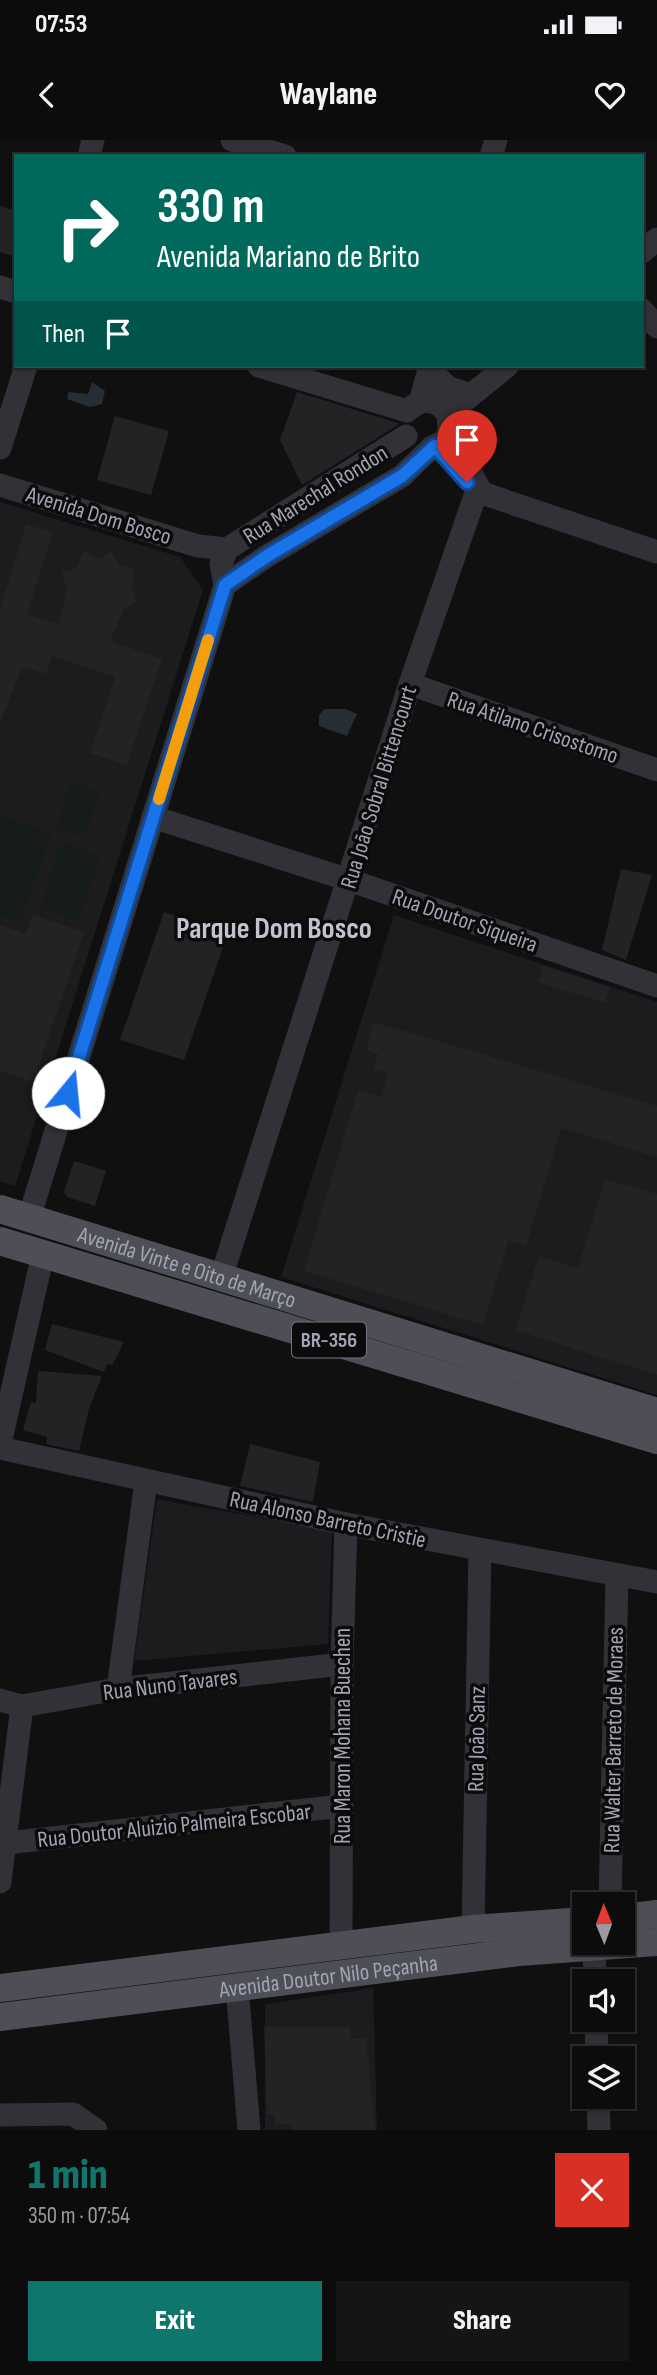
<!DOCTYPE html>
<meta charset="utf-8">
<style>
body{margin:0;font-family:"Sofia Sans Condensed",sans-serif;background:#151516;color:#f1f3f6;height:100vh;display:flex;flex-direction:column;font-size:26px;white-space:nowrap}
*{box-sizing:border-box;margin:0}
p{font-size:23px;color:#9a9b9d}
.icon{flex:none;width:38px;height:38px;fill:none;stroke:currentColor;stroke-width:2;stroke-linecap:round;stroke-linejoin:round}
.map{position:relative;height:1990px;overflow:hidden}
.side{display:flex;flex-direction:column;background:#0c0c0d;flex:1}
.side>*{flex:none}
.hud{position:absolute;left:14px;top:14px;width:630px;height:214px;border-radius:0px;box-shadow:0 2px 5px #0004,0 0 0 2px #2c2c2e;background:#00695c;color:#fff;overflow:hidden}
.needle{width:46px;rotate:359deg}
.fabs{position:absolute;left:572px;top:1752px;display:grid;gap:14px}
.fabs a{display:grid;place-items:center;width:63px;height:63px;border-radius:0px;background:#0c0c0d;box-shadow:0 2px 5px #0004,0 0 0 2px #2c2c2e;font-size:35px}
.pin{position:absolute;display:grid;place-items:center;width:60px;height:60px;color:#fff;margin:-72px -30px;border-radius:50% 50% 50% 0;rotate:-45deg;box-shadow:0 0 7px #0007}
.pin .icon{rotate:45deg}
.me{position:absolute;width:77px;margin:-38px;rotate:17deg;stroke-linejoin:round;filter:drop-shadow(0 0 5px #0008)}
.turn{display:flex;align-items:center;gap:24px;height:147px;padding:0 28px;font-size:32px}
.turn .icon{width:91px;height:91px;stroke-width:2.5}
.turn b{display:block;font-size:49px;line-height:60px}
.then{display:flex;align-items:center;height:66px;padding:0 28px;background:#0003;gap:14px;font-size:26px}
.round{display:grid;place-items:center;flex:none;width:74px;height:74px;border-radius:0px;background:#151516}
.head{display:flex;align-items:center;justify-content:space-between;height:119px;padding:0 28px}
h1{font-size:42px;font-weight:800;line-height:52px;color:#0f766e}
.button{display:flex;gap:14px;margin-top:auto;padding:14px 28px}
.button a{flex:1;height:80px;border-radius:0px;background:#0f766e;color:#fff;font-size:28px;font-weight:800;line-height:80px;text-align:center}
.button a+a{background:#151516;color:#f1f3f6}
.status{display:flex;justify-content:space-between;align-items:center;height:49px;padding:0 35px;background:#0c0c0d;direction:ltr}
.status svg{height:19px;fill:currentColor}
header{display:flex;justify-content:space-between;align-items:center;height:91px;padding:0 28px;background:#0c0c0d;font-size:32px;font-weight:800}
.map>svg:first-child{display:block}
.built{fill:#1c1c1e}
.green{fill:#161c18}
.water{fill:#262d35}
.building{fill:#232325}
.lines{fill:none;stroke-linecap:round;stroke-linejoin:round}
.minor{stroke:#313137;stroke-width:23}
.major{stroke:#4d4e56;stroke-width:28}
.route-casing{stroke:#114b97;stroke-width:18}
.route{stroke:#1a73e8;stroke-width:12}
.slow{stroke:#f59e0b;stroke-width:12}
.labels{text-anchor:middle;stroke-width:7;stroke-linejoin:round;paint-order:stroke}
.shield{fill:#0b0b0c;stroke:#737681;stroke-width:2}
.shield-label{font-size:21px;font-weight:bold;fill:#a0a4b3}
.street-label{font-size:23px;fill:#a0a4b3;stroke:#0b0b0c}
.district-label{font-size:30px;font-weight:bold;fill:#c1c4cf;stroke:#0b0b0c}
</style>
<div class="status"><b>07:53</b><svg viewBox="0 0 49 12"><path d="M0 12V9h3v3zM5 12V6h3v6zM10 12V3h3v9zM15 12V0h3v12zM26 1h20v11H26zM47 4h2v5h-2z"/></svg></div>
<header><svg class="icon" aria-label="back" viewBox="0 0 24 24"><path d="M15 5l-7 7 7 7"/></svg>Waylane<svg class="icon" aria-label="heart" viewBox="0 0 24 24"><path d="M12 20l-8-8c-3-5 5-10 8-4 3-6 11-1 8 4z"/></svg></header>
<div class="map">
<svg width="657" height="1990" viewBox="0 0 657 1990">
<rect width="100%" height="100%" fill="#101011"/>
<g class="built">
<path d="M0 362 180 417 203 450 15 1046 0 1041Z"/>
<path d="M394 775 657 862V1255L281 1137Z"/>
<path d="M157 1359 332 1391 328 1504 134 1521Z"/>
<path d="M373 1848 377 1990H265V1864Z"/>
</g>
<g class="green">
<path d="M71 642 100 652 85 697 56 688Z"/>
<path d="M0 676 51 693 21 782 0 775Z"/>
<path d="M61 702 101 716 78 781 40 769Z"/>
</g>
<g class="water">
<path d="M92 242 105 251 102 264 90 267 67 259 68 252 88 254Z"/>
<path d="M325 569H346L357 574 347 596 319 586V575Z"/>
</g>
<g class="building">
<path d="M0 66 16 71V117L0 112Z"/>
<path d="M297 252 398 283V285L302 345 280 300Z"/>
<path d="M115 276 169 291 151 355 97 340Z"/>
<path d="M26 384 53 393 27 474 59 484 67 449 62 432 77 428 84 410 99 419 111 412 120 425 134 429 132 446 136 462 124 469 110 501 162 519 127 625 90 613 115 537 52 516 46 534 22 527 0 584V470Z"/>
<path d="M621 729 652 735 626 820 602 810Z"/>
<path d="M164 772 228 793 184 920 120 900Z"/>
<path d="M32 775 84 792 33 942 0 931V785L26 794Z"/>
<path d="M543 826 610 847 605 863 538 842Z"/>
<path d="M374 882 657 966V1017L561 988 526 1106 508 1101 483 1185 304 1131 358 950 382 957 388 933 373 929 378 914 366 910Z"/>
<path d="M74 1021 106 1031 95 1066 67 1057 64 1052Z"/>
<path d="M605 1039 657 1054V1235L515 1190 539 1116 578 1128Z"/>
<path d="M52 1184 124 1202 112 1225 107 1224 104 1232 45 1210Z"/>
<path d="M38 1231 102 1236 89 1269 79 1311 46 1304 47 1297 23 1290 31 1262 36 1263Z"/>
<path d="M250 1304 320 1322 313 1362 240 1346Z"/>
<path d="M264 1887H350L351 1899 366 1898 375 1990H292V1984L275 1985V1974H267Z"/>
</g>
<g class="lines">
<g class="minor">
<path d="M232 0 285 16"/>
<path d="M89 16 93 0"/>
<path d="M491 16 496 0"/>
<path d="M642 112 657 99"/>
<path d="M0 147 16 152"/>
<path d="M642 170 657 187"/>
<path d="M259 226 407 271"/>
<path d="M429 230 449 248 471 255"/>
<path d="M409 269 420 262 430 226"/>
<path d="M448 274 507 226"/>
<path d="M449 294 482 353"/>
<path d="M0 308 26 226"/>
<path d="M0 345 198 406 227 409"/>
<path d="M475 356 482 353 657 412"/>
<path d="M225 445 221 424 227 409 406 296"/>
<path d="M410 544 657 630"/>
<path d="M153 677 349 740 657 846"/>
<path d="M29 1078 225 445 267 416 402 336 432 307 443 302 449 294 448 274 441 266 431 261 420 262"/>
<path d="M221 1138 410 544 475 356"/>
<path d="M0 1304 43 1114"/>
<path d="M0 1308 346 1384 657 1442"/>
<path d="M118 1549 146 1341"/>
<path d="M0 1560 22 1566 118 1549 342 1524"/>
<path d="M6 1703 342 1666"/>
<path d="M0 1742 22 1566"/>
<path d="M610 1764 617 1435"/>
<path d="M473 1789 480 1410"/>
<path d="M594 1806 595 1841"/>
<path d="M341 1807 342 1524 346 1384"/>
<path d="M237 1847 249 1990"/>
<path d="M596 1880 597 1918"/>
<path d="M598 1956 599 1990"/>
<path d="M0 1975 73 1974 96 1990"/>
</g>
<g class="major">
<path id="s1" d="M0 1069 657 1272"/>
<path d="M0 1101 657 1300"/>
<path d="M623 1778 657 1774"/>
<path d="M0 1848 473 1789 584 1781"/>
<path id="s2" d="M0 1877 519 1812 657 1802"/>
</g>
</g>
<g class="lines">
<g class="route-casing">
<path id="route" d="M68 953 225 445 267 416 402 336 435 306 467 342"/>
</g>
<use href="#route" class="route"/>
<path class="slow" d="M159 659 208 500"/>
</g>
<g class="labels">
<rect class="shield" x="292" y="1182.5" width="74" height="35" rx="5"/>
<g class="shield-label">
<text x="329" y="1207">BR-356</text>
</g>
<g class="street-label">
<text transform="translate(315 354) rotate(-32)" y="8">Rua Marechal Rondon</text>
<text transform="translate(99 375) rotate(17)" y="8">Avenida Dom Bosco</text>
<text transform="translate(533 587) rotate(19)" y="8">Rua Atilano Crisostomo</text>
<text transform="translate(378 647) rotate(-73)" y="8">Rua João Sobral Bittencourt</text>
<text transform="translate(465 780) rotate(19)" y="8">Rua Doutor Siqueira</text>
<text dy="8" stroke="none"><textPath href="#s1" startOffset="196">Avenida Vinte e Oito de Março</textPath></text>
<text transform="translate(328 1379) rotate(12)" y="8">Rua Alonso Barreto Cristie</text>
<text transform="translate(170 1544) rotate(-7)" y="8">Rua Nuno Tavares</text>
<text transform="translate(342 1596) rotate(-90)" y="8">Rua Maron Mohana Buechen</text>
<text transform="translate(476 1599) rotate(-89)" y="8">Rua João Sanz</text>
<text transform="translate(613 1600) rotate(-89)" y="8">Rua Walter Barreto de Moraes</text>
<text transform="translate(174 1685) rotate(-6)" y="8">Rua Doutor Aluizio Palmeira Escobar</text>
<text dy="8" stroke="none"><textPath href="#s2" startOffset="331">Avenida Doutor Nilo Peçanha</textPath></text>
</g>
<g class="district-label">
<text x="274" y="798">Parque Dom Bosco</text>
</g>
</g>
</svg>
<div class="fabs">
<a><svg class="needle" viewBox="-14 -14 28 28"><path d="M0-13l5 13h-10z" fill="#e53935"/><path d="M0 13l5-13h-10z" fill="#9a9b9d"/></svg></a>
<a><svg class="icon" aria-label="sound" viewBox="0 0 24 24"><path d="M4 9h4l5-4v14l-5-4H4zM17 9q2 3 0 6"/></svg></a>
<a><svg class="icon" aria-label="layers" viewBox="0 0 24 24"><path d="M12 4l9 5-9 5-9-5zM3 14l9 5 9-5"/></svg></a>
</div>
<div class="pin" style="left:467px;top:342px;background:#d93025"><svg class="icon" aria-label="arrive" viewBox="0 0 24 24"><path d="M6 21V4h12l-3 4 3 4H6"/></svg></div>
<svg class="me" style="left:68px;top:953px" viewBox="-20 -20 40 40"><circle r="19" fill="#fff"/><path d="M0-13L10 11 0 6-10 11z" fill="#1a73e8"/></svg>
<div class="hud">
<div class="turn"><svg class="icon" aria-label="right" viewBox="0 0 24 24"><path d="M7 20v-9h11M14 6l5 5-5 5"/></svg><div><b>330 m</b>Avenida Mariano de Brito</div></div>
<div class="then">Then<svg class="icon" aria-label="arrive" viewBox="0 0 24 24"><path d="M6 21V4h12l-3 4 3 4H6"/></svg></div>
</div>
</div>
<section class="side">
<div class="head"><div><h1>1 min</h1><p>350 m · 07:54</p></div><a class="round" style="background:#d93025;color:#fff"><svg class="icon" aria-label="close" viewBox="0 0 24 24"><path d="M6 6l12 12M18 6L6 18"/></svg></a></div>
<div class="button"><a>Exit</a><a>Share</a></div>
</section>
